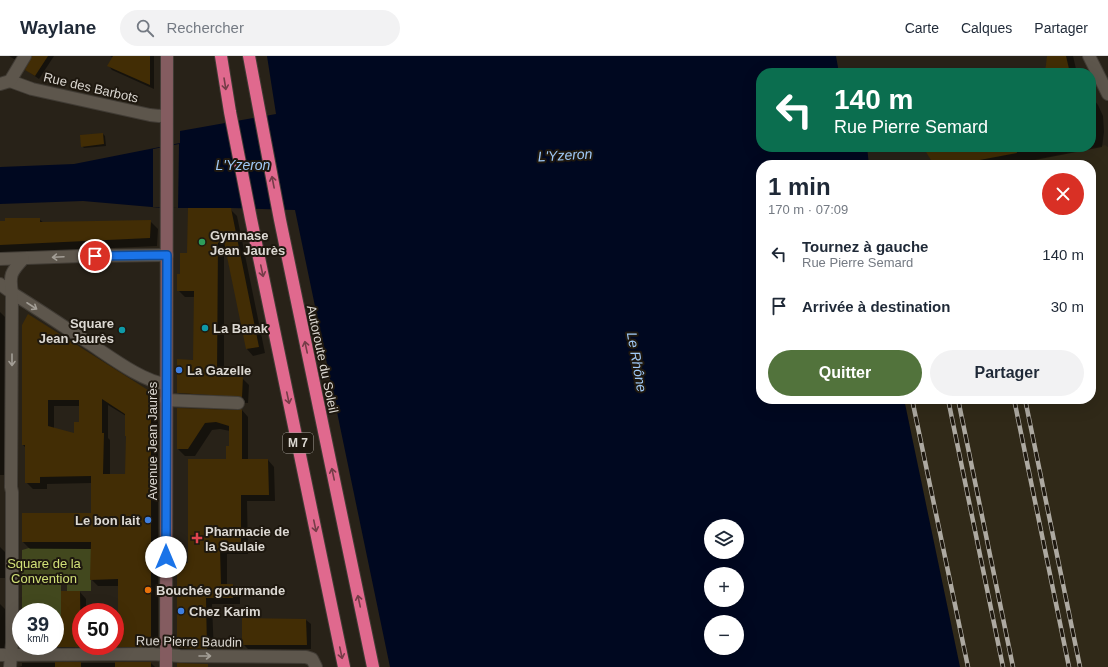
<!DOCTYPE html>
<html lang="fr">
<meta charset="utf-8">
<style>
body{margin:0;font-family:Arial,sans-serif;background:#f2f2f3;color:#1f2937;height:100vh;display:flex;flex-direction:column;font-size:15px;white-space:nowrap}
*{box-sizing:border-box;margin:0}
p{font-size:13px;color:#747a83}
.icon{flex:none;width:22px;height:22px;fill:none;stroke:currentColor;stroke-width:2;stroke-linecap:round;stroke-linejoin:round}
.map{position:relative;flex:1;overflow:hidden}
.sheet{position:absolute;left:756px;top:104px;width:340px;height:244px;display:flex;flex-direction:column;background:#fff;border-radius:16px;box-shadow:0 4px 16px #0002}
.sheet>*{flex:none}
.guide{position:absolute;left:756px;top:12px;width:340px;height:84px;border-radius:16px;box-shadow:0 4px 16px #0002;background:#0b6e4f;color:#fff;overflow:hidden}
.controls{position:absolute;left:704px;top:463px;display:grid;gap:8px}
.controls a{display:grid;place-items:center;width:40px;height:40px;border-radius:50%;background:#fff;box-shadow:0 4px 16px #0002;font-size:20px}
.speed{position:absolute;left:12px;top:547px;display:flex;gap:8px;font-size:20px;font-weight:700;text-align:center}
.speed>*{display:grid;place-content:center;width:52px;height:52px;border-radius:50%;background:#fff;box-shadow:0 4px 16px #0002;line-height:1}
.speed small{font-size:10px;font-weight:400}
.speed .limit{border:6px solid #d22;background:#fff;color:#111}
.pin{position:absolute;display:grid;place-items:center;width:34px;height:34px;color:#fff;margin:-17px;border:2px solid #fff;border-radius:50%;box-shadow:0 1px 4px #0007}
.me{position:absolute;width:44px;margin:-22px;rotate:0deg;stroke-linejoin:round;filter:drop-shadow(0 0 3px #0008)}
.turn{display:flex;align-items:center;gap:14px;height:84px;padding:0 12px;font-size:18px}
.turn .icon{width:52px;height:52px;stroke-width:2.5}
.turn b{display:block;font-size:28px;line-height:34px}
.round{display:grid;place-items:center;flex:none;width:42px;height:42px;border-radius:21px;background:#f2f2f3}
.summary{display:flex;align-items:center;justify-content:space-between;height:68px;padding:0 12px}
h1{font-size:24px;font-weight:600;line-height:30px}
.action{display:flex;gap:8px;margin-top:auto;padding:8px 12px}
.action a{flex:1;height:46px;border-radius:24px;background:#52733c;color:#fff;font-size:16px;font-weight:600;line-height:46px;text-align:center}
.action a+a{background:#f2f2f3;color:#1f2937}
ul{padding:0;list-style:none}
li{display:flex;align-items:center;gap:12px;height:52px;padding:0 12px}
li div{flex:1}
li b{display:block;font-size:15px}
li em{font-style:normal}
header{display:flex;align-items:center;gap:24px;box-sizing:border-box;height:56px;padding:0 20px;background:#fff;border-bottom:1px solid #e0e1e3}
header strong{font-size:19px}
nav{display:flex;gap:22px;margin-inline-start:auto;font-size:14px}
.search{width:280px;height:36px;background:#f2f2f3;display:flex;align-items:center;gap:10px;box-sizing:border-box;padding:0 14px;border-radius:22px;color:#747a83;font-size:15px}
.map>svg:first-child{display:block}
.industrial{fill:#302918}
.green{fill:#42481e}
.water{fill:#000820;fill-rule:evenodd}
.pier{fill:#282218}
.shadow{fill:#0007;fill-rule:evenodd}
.building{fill:#422d05;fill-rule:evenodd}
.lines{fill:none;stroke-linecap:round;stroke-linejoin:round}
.street-casing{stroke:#413c35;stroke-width:14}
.secondary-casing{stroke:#413c35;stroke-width:14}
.highway-casing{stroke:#413c35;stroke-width:14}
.street{stroke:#5d564c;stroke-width:12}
.secondary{stroke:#845c60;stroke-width:12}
.highway{stroke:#e0698e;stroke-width:12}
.rail-casing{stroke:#ada9a1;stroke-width:4.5}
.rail{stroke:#1e180f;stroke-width:3;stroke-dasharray:9;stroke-linecap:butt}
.oneway{stroke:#753c48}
.oneway2{stroke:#a39e96}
.route-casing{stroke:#114b97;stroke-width:10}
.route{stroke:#1a73e8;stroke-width:7}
.leisure-dot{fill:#2e9e5b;stroke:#1e180f;stroke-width:1.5}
.culture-dot{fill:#0f9aa8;stroke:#1e180f;stroke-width:1.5}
.shop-dot{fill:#3f7fe0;stroke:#1e180f;stroke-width:1.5}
.health-dot{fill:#e0444e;stroke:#1e180f;stroke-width:1.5}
.food-dot{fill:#e8710a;stroke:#1e180f;stroke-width:1.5}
.labels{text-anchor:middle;stroke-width:4;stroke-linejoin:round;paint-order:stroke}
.shield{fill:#1e180f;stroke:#a39e98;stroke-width:1}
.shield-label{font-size:12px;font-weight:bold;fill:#dcd8d2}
.street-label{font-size:13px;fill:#dcd8d2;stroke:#1e180f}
.poi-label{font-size:13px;font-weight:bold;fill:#dcd8d2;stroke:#1e180f;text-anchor:start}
.park-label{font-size:13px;fill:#d1e077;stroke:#1e180f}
.water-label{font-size:14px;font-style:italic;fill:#a0c9f7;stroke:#1e180f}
</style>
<header>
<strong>Waylane</strong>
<div class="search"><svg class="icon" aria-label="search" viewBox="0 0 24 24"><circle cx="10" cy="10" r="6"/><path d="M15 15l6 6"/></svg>Rechercher</div>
<nav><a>Carte</a><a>Calques</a><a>Partager</a></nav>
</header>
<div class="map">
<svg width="1108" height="611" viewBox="0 0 1108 611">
<rect width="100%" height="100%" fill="#282218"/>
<path class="industrial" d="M1105 89 1108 91V611H960L904 343H1091V109H1006Z"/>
<path class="green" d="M29 492 91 493V535H67V528H61V561H55V556H22V494Z"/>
<path class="water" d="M267 0H836L839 17H761V91H867L869 109H761V343H904L960 611H390L295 154 231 152H163L83 145 0 148V111L74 108 180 87V75L276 58ZM711 470H737V496H711ZM711 518H737V544H711ZM711 566H737V592H711Z"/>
<path class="pier" d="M179 88 178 152 153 151V93Z"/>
<g class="shadow">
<path d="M9 0H23L19 6Z"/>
<path d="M33 0H54L39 23 26 14Z"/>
<path d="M110 0H154V33L112 14 108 9 113 2Z"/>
<path d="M1048 0H1073L1077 17H1046Z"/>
<path d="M1091 40 1098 49 1103 60 1104 76 1102 91 1009 109H936L926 91H1091Z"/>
<path d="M103 78 105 80 106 90 84 92 82 90 81 80Z"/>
<path d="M230 153 237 160 265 297 253 300 247 293 226 193H224V322H242L249 329 248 347 185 343 178 337 194 305 195 241H185L178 234 181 219 188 198Z"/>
<path d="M39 163 44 167 150 165 158 173 157 190 0 197V166Z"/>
<path d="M0 256 8 264V419H0Z"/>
<path d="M23 269 151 337 158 344V597L29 598 22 591 55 590V562H62L80 536 86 543V556H81V590H115V562H119V530H98L91 523 92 493H30L23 486 92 458V427L47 428V433H33L26 426V392L23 389ZM108 349 126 360V419H110V384L108 382ZM54 350H80V367L75 378 54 373Z"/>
<path d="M178 353 242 354 248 361V404H268L274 411 275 445H247L248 498H227V529H233L240 536V548H212L214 599H185L178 592 189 508 227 404 230 392V375L220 373 212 374 195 400H185L178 393Z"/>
<path d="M0 491 6 497V522H0Z"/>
<path d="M0 548 6 554V559L10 563V593L0 594Z"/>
<path d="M20 557H21V588L20 587Z"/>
<path d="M243 563 306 564 311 568V593H248L243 588Z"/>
<path d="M22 607H151L155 611H18L22 610Z"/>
</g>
<g class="building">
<path d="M32 0H48L35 20 25 14Z"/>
<path d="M113 0H150V29L107 10Z"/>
<path d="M1047 0H1066L1070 17H1045Z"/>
<path d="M103 77 104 88 81 91 80 79Z"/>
<path d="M923 91H1016L1017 97 953 109H934Z"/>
<path d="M188 152H231L259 291 246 293 224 186 218 187 217 321H243L242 341 177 337V303L193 304 194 235H177V218H180V197H187Z"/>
<path d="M5 162H40V166L151 164 150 182 0 189V165H5Z"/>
<path d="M28 258 151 336V591H115V574H117L118 562V523L90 524 91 486H22V457H91V420L40 421V427H25V389H22V269ZM102 343 125 358V380H126L125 418H103L104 377H102ZM48 344H79V366H74V377L48 370Z"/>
<path d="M177 352 238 354 242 353V403H268L269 439H241V492H220L221 528H233V542H206L207 593 177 592V507H188V403H226V390H229V370L216 366 205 367 188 393H177Z"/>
<path d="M61 535H80L81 591H55V561H61Z"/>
<path d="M242 562 306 563 307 589H242Z"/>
<rect x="55" y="606" width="26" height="5"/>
<rect x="115" y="606" width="36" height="5"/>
<path d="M177 607 208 608V611H177Z"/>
</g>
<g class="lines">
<g class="street-casing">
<g id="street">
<path d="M1089 0 1108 38"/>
<path d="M10 25 32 33 150 59 159 60 166 59"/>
<path d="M0 28 10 25 25 0"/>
<path d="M0 203 82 200 167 199"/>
<path d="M0 228 12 237C38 253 63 270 89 287 109 300 143 326 166 328"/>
<path d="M166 344 238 347"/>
<path d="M0 599 153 598 180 600 306 601 312 603 316 611"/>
<path d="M10 611 12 587V436L11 431 12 237C9 219 11 216 23 203"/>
</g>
</g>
<g class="secondary-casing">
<path id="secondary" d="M166 611 167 0"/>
</g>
<g class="highway-casing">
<g id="highway">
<path d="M221 0 230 56 251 163 344 611"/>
<path d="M249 0 280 164 373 611"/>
</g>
</g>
<use href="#street" class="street"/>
<use href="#secondary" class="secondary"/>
<use href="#highway" class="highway"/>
<g class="rail-casing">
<g id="rail">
<path d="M912 343 968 611"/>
<path d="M948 343 1003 611"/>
<path d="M958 343 1013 611"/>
<path d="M1014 343 1069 611"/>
<path d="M1025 343 1080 611"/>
</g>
</g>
<use href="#rail" class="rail"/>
</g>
<defs><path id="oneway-shaft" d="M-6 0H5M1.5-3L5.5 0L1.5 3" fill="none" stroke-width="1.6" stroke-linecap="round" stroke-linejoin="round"/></defs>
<g class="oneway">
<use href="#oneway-shaft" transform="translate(225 28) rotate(81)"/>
<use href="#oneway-shaft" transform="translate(273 126) rotate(-101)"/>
<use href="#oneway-shaft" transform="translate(262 215) rotate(78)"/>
<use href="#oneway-shaft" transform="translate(306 291) rotate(-102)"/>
<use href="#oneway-shaft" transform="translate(288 342) rotate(78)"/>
<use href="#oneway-shaft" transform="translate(333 418) rotate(-102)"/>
<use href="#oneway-shaft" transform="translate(315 470) rotate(78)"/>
<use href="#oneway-shaft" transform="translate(359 545) rotate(-102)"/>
<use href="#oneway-shaft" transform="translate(341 597) rotate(78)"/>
</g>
<g class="oneway2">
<use href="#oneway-shaft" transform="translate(58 201) rotate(177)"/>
<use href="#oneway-shaft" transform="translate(32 250) rotate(33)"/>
<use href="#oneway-shaft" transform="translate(12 304) rotate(90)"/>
<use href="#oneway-shaft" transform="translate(205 600)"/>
</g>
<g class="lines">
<g class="route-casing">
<path id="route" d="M95 200 167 199 166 501"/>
</g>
<use href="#route" class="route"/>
</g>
<circle class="leisure-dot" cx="202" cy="186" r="4"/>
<g class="culture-dot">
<circle cx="205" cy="272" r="4"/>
<circle cx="122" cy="274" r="4"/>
</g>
<g class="shop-dot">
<circle cx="179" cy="314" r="4"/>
<circle cx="148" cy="464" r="4"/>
<circle cx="181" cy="555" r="4"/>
</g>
<path class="health-dot" d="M195 476h4v4h4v4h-4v4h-4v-4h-4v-4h4z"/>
<circle class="food-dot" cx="148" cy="534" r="4"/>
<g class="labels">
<rect class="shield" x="283" y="377" width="30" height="20" rx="3"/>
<g class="shield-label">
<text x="298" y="391">M 7</text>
</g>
<g class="street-label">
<text transform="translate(91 31) rotate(13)" y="5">Rue des Barbots</text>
<text transform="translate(323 303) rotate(78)" y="5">Autoroute du Soleil</text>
<text transform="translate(152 385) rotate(-90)" y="5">Avenue Jean Jaurès</text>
<text transform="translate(189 585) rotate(1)" y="5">Rue Pierre Baudin</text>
</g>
<g class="poi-label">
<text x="210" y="184">Gymnase<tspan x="210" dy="15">Jean Jaurès</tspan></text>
<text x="114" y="272" text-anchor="end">Square<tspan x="114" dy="15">Jean Jaurès</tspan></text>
<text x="213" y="277">La Barak</text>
<text x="187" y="319">La Gazelle</text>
<text x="140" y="469" text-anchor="end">Le bon lait</text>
<text x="205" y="480">Pharmacie de<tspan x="205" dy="15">la Saulaie</tspan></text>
<text x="156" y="539">Bouchée gourmande</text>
<text x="189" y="560">Chez Karim</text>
</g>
<g class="park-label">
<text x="44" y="512">Square de la<tspan x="44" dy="15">Convention</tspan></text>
</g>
<g class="water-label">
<text transform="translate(565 99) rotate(-3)" y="5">L'Yzeron</text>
<text x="243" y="114">L'Yzeron</text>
<text transform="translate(637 306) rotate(80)" y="5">Le Rhône</text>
</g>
</g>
</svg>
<div class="controls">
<a><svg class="icon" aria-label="layers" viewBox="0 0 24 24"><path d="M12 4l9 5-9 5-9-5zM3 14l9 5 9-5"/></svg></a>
<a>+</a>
<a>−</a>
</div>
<div class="speed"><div>39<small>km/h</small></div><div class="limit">50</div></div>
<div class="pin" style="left:95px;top:200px;background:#d93025"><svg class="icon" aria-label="arrive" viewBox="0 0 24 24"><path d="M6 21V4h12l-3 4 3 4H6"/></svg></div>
<svg class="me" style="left:166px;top:501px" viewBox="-20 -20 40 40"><circle r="19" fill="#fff"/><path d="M0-13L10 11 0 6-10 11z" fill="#1a73e8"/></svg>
<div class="guide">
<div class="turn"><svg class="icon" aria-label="left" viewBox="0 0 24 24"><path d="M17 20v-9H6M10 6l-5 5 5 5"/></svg><div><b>140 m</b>Rue Pierre Semard</div></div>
</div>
<section class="sheet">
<div class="summary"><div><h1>1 min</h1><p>170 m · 07:09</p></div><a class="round" style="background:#d93025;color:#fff"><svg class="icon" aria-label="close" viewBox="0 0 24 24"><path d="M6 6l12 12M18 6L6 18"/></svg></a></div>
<ul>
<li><svg class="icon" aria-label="left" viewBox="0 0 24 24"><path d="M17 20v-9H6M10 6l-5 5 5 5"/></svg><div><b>Tournez à gauche</b><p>Rue Pierre Semard</p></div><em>140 m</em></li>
<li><svg class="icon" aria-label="arrive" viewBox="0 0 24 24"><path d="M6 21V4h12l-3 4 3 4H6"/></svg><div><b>Arrivée à destination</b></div><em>30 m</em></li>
</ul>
<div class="action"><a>Quitter</a><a>Partager</a></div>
</section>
</div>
